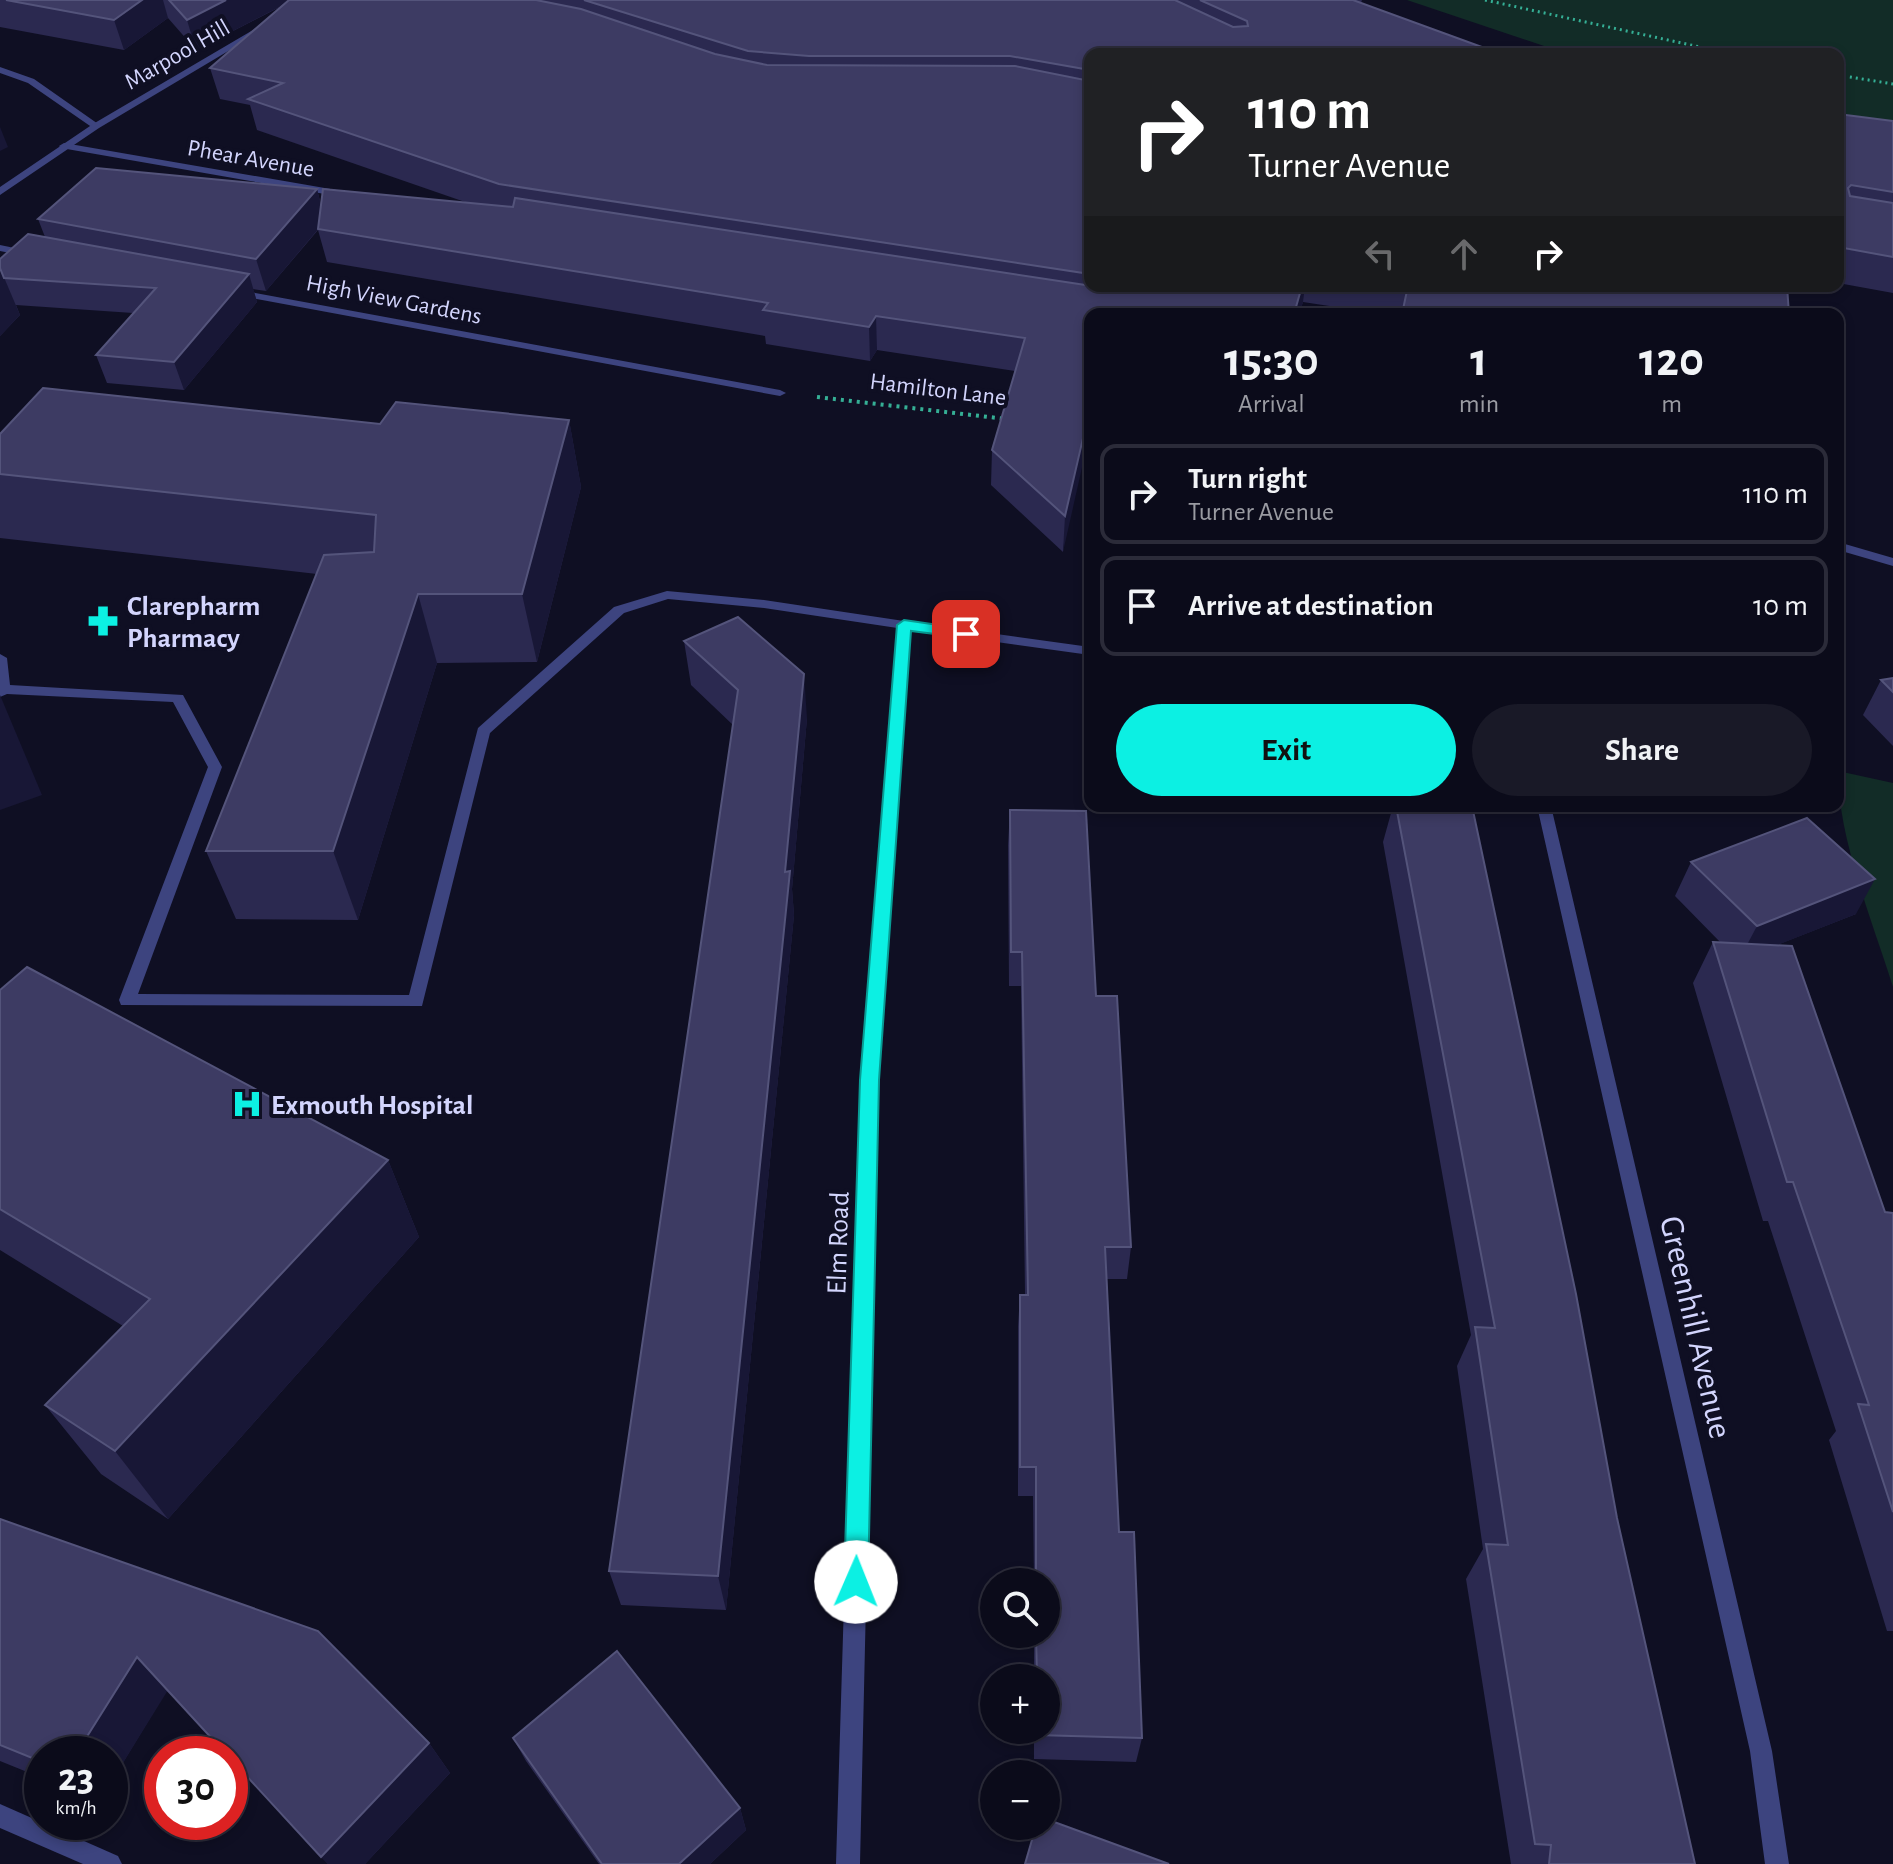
<!DOCTYPE html>
<meta charset="utf-8">
<style>
body{margin:0;font-family:"Alegreya Sans",sans-serif;background:#191927;color:#f1f3f6;height:100vh;display:flex;flex-direction:column;font-size:30px;white-space:nowrap}
*{box-sizing:border-box;margin:0}
p{font-size:26px;color:#9a9ba2}
.icon{flex:none;width:44px;height:44px;fill:none;stroke:currentColor;stroke-width:2;stroke-linecap:round;stroke-linejoin:round}
.map{position:relative;flex:1;overflow:hidden}
.sheet{position:absolute;left:1084px;top:308px;width:760px;height:504px;display:flex;flex-direction:column;background:#0b0b1a;border-radius:16px;box-shadow:0 4px 12px #0003,0 0 0 2px #2b2b39}
.sheet>*{flex:none}
.top-card{position:absolute;left:1084px;top:48px;width:760px;height:244px;border-radius:16px;box-shadow:0 4px 12px #0003,0 0 0 2px #2b2b39;background:#202124;color:#fff;overflow:hidden}
.buttons{position:absolute;left:980px;top:1568px;display:grid;gap:16px}
.buttons a{display:grid;place-items:center;width:80px;height:80px;border-radius:50%;background:#0b0b1a;box-shadow:0 4px 12px #0003,0 0 0 2px #2b2b39;font-size:40px}
.speed{position:absolute;left:24px;top:1736px;display:flex;gap:16px;font-size:40px;font-weight:700;text-align:center}
.speed>*{display:grid;place-content:center;width:104px;height:104px;border-radius:50%;background:#0b0b1a;box-shadow:0 4px 12px #0003,0 0 0 2px #2b2b39;line-height:1}
.speed small{font-size:20px;font-weight:400}
.speed .limit{border:12px solid #d22;background:#fff;color:#111}
.pin{position:absolute;display:grid;place-items:center;width:68px;height:68px;color:#fff;margin:-34px;border-radius:16px;box-shadow:0 4px 12px #0006}
.me{position:absolute;width:88px;margin:-44px;rotate:1deg;stroke-linejoin:round;filter:drop-shadow(0 0 6px #0008)}
.turn{display:flex;align-items:center;gap:28px;height:168px;padding:0 32px;font-size:36px}
.turn .icon{width:104px;height:104px;stroke-width:2.5}
.turn b{display:block;font-size:56px;line-height:68px}
.lanes{display:flex;align-items:center;height:76px;padding:0 32px;background:#0003;justify-content:center;gap:40px;direction:ltr}
.lanes .off{opacity:.35}
.eta{display:flex;justify-content:space-evenly;align-items:center;height:136px;text-align:center}
.eta b{font-size:48px;font-weight:700;line-height:56px}
.button{display:flex;gap:16px;margin-top:auto;padding:16px 32px}
.button a{flex:1;height:92px;border-radius:48px;background:#0cf0e3;color:#111;font-size:32px;font-weight:700;line-height:92px;text-align:center}
.button a+a{background:#191927;color:#f1f3f6}
ul{padding:0;list-style:none}
li{display:flex;align-items:center;gap:24px;height:100px;margin:0 16px 12px;padding:0 16px;border:4px solid #2b2b39;border-radius:16px}
li div{flex:1}
li b{display:block;font-size:30px}
li em{font-style:normal}
.map>svg:first-child{display:block}
.green{fill:#122c27}
.lines{fill:none;stroke-linecap:round;stroke-linejoin:round}
.path-far1{stroke:#35af95;stroke-width:3;stroke-dasharray:2 4;stroke-linecap:butt}
.path{stroke:#35af95;stroke-width:4;stroke-dasharray:3 5;stroke-linecap:butt}
.service{fill:#3d447f;fill-rule:evenodd}
.minor{fill:#3d447f;fill-rule:evenodd}
.tertiary{fill:#3d447f;fill-rule:evenodd}
.wall{fill:#2b2950}
.shaded-wall{fill:#181736}
.building{fill:#3d3b63;stroke:#54547b;stroke-width:2}
.route{fill:#0cf0e3;stroke:#089c94;stroke-width:2}
.labels{text-anchor:middle;stroke-width:8;stroke-linejoin:round;paint-order:stroke}
.far-street-label{font-size:24px;fill:#d3d5fd;stroke:#0f0f23}
.poi-label{font-size:28px;font-weight:bold;fill:#d3d5fd;stroke:#0f0f23;text-anchor:start}
.street-label{font-size:28px;fill:#d3d5fd;stroke:#0f0f23}
.near-street-label{font-size:34px;fill:#d3d5fd;stroke:#0f0f23}
</style>
<div class="map">
<svg width="1893" height="1864" viewBox="0 0 1893 1864">
<rect width="100%" height="100%" fill="#0f0f23"/>
<g class="green">
<path d="M1407 0H1893V122L1838 113V54H1568Z"/>
<path d="M1838 771 1893 783V987C1873 922 1838 839 1838 771Z"/>
</g>
<g class="lines">
<g class="path-far1">
<path d="M1485 0 1732 54"/>
<path d="M1838 75 1893 84"/>
</g>
<path class="path" d="M817 397 1006 419"/>
<g class="service">
<path d="M667 591 764 600 904 621 911 625 904 629 764 608 668 599 624 613 490 733 422 1006 121 1005 119 1000 208 767 173 702 7 694 0 697V654L7 658 10 685 183 695 222 767 138 994 409 995 478 728 614 607Z"/>
<path d="M0 1804 118 1856 122 1864H83L0 1828Z"/>
</g>
<g class="minor">
<path d="M0 67 34 79 101 126 93 128 28 83 0 73Z"/>
<path d="M64 143 342 191 347 194 342 197 61 148 59 146Z"/>
<path d="M0 245 34 252 35 254 30 257 0 251Z"/>
<path d="M234 289 780 390 786 393 780 396 230 294V290Z"/>
<path d="M1838 542 1893 558V566L1838 550Z"/>
<path d="M904 621 1090 647V655L910 630 878 1080 860 1864H836L860 1080 897 625Z"/>
<path d="M1537 806H1551L1772 1751 1789 1864H1765L1750 1751Z"/>
</g>
<path class="tertiary" d="M260 26 267 28 99 128 0 195V187L93 124Z"/>
</g>
<g class="wall">
<path d="M0 0H1362L1361 3 1501 54H1090V286H1787L1789 314H1382L1303 302 1299 314H1090L1063 552 991 485 992 450 1015 371 877 350 870 361 766 344 765 336 327 262 318 230 266 291 253 289 257 302 184 390 107 383 96 355 133 313 16 305 20 315 0 336V259L45 237 38 219 317 189 321 205 465 202 257 130 250 105 220 99 210 68 284 5 196 50 168 18 124 50 0 27Z"/>
<path d="M1838 114 1893 121V293L1838 283Z"/>
<path d="M569 420 581 487 537 662 437 663 358 920 236 919 206 851 317 574 0 538V434L380 424Z"/>
<path d="M684 641 807 718 792 889 794 915 726 1610 621 1605 609 1571 733 725 691 685Z"/>
<path d="M1893 678V746L1863 715 1881 680Z"/>
<path d="M1393 806H1472L1617 1518 1695 1864H1511L1466 1579 1483 1549 1457 1366 1471 1335 1383 842Z"/>
<path d="M1010 810 1096 996 1131 1247 1127 1279H1107L1119 1532 1142 1738 1136 1762 1034 1759V1730H1046V1678H1034V1634H1046V1582H1034L1033 1496H1018V1326L1020 1295H1025L1021 986H1009L1008 845Z"/>
<path d="M1691 862 1856 914 1777 945 1885 1212 1893 1213V1631H1887L1829 1440 1836 1431 1768 1221H1763L1693 983 1713 942 1721 943 1675 896Z"/>
<path d="M0 990 388 1160 419 1237 168 1519 101 1474 45 1405 123 1326 0 1250Z"/>
<path d="M0 1519 429 1743 450 1773 365 1864H328L167 1690 110 1784V1754H42V1778L0 1761Z"/>
<path d="M513 1738 740 1808 746 1830 710 1864H599L526 1761Z"/>
</g>
<g class="shaded-wall">
<path d="M142 0H163L168 18 124 50 114 20Z"/>
<path d="M226 0H293L196 50 187 20Z"/>
<path d="M0 127 8 147 0 151Z"/>
<path d="M317 189 325 221 266 291 256 259Z"/>
<path d="M0 268 20 315 0 336Z"/>
<path d="M249 274 257 302 184 390 174 362Z"/>
<path d="M1302 286H1305L1303 302 1299 314H1294Z"/>
<path d="M876 316 877 350 870 361 869 327Z"/>
<path d="M1090 408V432L1063 552 1065 516Z"/>
<path d="M569 420 581 487 537 662 522 594Z"/>
<path d="M418 594 437 663 358 920 333 851Z"/>
<path d="M804 674 807 718 792 889 794 915 726 1610 718 1576Z"/>
<path d="M0 695 42 795 0 810Z"/>
<path d="M1875 879 1856 914 1739 960 1757 926Z"/>
<path d="M388 1160 419 1237 168 1519 115 1451Z"/>
<path d="M137 1657 168 1690 110 1784V1754H76Z"/>
<path d="M429 1743 450 1773 365 1864H328L321 1857Z"/>
<path d="M740 1808 746 1830 710 1864H679Z"/>
</g>
<g class="building">
<path d="M6 0H142L114 20Z"/>
<path d="M169 0H226L187 20Z"/>
<path d="M289 0H536L581 9 715 54 767 65 1015 66 1090 81V274L499 184 248 99 283 83 210 68Z"/>
<path d="M584 0H1175L1233 27 1248 26 1247 21 1200 0H1353L1501 54H1090V70L1010 56H809L748 51Z"/>
<path d="M1838 114 1893 121V192L1851 185 1848 188 1850 196 1893 203V257L1838 247Z"/>
<path d="M96 168 317 189 256 259 38 219Z"/>
<path d="M323 189 513 207 515 198 1092 286H1302L1294 314H1090V408L1065 516 992 450 1025 338 876 316 869 327 763 310 768 303 318 229Z"/>
<path d="M28 234 249 274 174 362 96 355 156 288 4 278 0 268V259Z"/>
<path d="M1408 286H1787L1789 314H1402Z"/>
<path d="M43 388 380 424 396 402 569 420 522 594H418L333 851H206L324 555 374 552 376 515 0 474V434Z"/>
<path d="M738 617 804 674 785 872 790 871 718 1576 609 1571 738 690 684 641Z"/>
<path d="M1893 678V692L1881 680Z"/>
<path d="M1396 806H1472L1576 1294 1617 1518 1695 1864H1549L1551 1845 1535 1844 1486 1544 1508 1545 1475 1327 1495 1328Z"/>
<path d="M1010 810 1086 811 1096 996H1117L1131 1247H1105L1119 1532H1134L1142 1738 1037 1735V1730H1046V1678H1037L1036 1634H1046V1582H1036V1467H1020V1295H1028L1022 952H1011Z"/>
<path d="M1807 818 1875 879 1757 926 1691 862Z"/>
<path d="M1713 942 1792 946 1885 1212 1893 1213V1512L1858 1404 1869 1405 1793 1182H1787Z"/>
<path d="M27 967 388 1160 115 1451 45 1405 150 1299 0 1209V990Z"/>
<path d="M0 1519 318 1631 429 1743 321 1857 230 1758V1754H226L137 1657 76 1754H42V1762L0 1745Z"/>
<path d="M617 1651 740 1808 679 1864H602L513 1738Z"/>
<path d="M1046 1819 1169 1864H1025L1036 1826H1046Z"/>
</g>
<path class="route" d="M904 620 966 629 974 634 966 638 911 631 879 1080 868 1582 865 1590 856 1594 847 1590 844 1582 860 1080 897 625Z"/>
<defs>
<g id="pharmacy-bare" transform="scale(2.4)"><path d="M-2-6h4v4h4v4h-4v4h-4v-4h-4v-4h4Z" fill="#0cf0e3" stroke="#0f0f23" stroke-width="2.5" paint-order="stroke"/></g>
<g id="hospital-bare" transform="scale(2.4)"><path d="M-5-5h3v3.5h4V-5h3V5h-3V1.5h-4V5h-3Z" fill="#0cf0e3" stroke="#0f0f23" stroke-width="2.5" paint-order="stroke"/></g>
</defs>
<g fill-rule="evenodd">
<use href="#pharmacy-bare" x="103" y="621"/>
<use href="#hospital-bare" x="247" y="1104"/>
</g>
<g class="labels">
<g class="far-street-label">
<text transform="translate(177 54) rotate(-30)" y="8">Marpool Hill</text>
<text transform="translate(251 158) rotate(10)" y="8">Phear Avenue</text>
<text transform="translate(394 299) rotate(11)" y="8">High View Gardens</text>
<text transform="translate(938 389) rotate(7)" y="8">Hamilton Lane</text>
</g>
<g class="poi-label">
<text x="127" y="615">Clarepharm<tspan x="127" dy="32">Pharmacy</tspan></text>
<text x="271" y="1114">Exmouth Hospital</text>
</g>
<g class="street-label">
<text transform="translate(837 1243) rotate(-88)" y="10">Elm Road</text>
</g>
<g class="near-street-label">
<text transform="translate(1697 1327) rotate(77)" y="12">Greenhill Avenue</text>
</g>
</g>
</svg>
<div class="buttons">
<a><svg class="icon" aria-label="search" viewBox="0 0 24 24"><circle cx="10" cy="10" r="6"/><path d="M15 15l6 6"/></svg></a>
<a>+</a>
<a>−</a>
</div>
<div class="speed"><div>23<small>km/h</small></div><div class="limit">30</div></div>
<div class="pin" style="left:966px;top:634px;background:#d93025"><svg class="icon" aria-label="arrive" viewBox="0 0 24 24"><path d="M6 21V4h12l-3 4 3 4H6"/></svg></div>
<svg class="me" style="left:856px;top:1582px" viewBox="-20 -20 40 40"><circle r="19" fill="#fff"/><path d="M0-13L10 11 0 6-10 11z" fill="#0cf0e3"/></svg>
<div class="top-card">
<div class="turn"><svg class="icon" aria-label="right" viewBox="0 0 24 24"><path d="M7 20v-9h11M14 6l5 5-5 5"/></svg><div><b>110 m</b>Turner Avenue</div></div>
<div class="lanes"><svg class="icon off" aria-label="left" viewBox="0 0 24 24"><path d="M17 20v-9H6M10 6l-5 5 5 5"/></svg><svg class="icon off" aria-label="ahead" viewBox="0 0 24 24"><path d="M12 20V5M6 11l6-6 6 6"/></svg><svg class="icon" aria-label="right" viewBox="0 0 24 24"><path d="M7 20v-9h11M14 6l5 5-5 5"/></svg></div>
</div>
<section class="sheet">
<div class="eta">
<div><b>15:30</b><p>Arrival</p></div>
<div><b>1</b><p>min</p></div>
<div><b>120</b><p>m</p></div>
</div>
<ul>
<li><svg class="icon" aria-label="right" viewBox="0 0 24 24"><path d="M7 20v-9h11M14 6l5 5-5 5"/></svg><div><b>Turn right</b><p>Turner Avenue</p></div><em>110 m</em></li>
<li><svg class="icon" aria-label="arrive" viewBox="0 0 24 24"><path d="M6 21V4h12l-3 4 3 4H6"/></svg><div><b>Arrive at destination</b></div><em>10 m</em></li>
</ul>
<div class="button"><a>Exit</a><a>Share</a></div>
</section>
</div>
